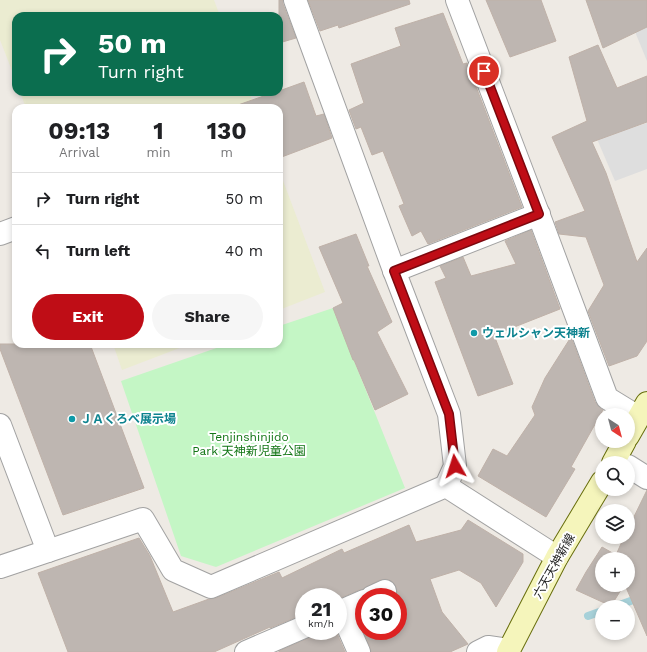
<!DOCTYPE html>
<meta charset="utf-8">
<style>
body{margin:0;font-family:"Work Sans","Noto Sans JP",sans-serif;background:#f6f6f6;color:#202124;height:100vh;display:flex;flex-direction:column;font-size:15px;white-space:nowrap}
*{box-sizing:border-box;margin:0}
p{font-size:13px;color:#757577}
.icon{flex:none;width:22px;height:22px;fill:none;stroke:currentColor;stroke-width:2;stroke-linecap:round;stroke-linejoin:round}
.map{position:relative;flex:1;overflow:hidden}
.panel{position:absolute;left:12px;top:104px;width:271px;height:244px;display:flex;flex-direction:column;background:#fff;border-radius:12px;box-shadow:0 2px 6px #0003}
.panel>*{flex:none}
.banner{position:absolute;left:12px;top:12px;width:271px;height:84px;border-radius:12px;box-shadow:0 2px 6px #0003;background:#0b6e4f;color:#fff;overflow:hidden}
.needle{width:26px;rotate:144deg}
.tools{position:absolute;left:595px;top:408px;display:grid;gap:8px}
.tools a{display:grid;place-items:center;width:40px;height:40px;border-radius:50%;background:#fff;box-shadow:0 2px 6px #0003;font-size:20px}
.speed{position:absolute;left:295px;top:588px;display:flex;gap:8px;font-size:20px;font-weight:700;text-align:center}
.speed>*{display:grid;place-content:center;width:52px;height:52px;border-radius:50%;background:#fff;box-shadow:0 2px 6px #0003;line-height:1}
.speed small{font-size:10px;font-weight:400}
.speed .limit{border:6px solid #d22;background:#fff;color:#111}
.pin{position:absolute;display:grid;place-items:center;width:34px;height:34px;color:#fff;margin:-17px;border:2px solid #fff;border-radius:50%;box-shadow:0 1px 4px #0007}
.me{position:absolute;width:44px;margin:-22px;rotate:354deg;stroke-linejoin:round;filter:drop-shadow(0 0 3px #0008)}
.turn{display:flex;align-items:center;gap:14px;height:84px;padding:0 20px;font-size:18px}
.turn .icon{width:52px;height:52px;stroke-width:2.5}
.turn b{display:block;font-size:28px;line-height:34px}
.eta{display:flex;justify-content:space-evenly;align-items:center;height:68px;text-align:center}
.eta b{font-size:24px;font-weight:700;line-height:28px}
.button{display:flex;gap:8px;margin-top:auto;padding:8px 20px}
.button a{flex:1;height:46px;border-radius:24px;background:#bf0d16;color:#fff;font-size:16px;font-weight:700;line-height:46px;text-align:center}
.button a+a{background:#f6f6f6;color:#202124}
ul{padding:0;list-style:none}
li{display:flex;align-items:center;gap:12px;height:52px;padding:0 20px;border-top:1px solid #e0e0e0}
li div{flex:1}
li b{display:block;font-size:15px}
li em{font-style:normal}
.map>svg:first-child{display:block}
.farmland{fill:#ebecd1}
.park{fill:#c4f6c5}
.parking{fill:#dedede}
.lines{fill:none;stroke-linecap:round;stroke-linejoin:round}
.stream{stroke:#a7d1d9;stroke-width:8}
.building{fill:#beb6b1;stroke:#bfb1a8}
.minor-casing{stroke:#a2a2a2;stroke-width:24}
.secondary-casing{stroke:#686e0c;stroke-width:24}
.minor{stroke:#fff;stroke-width:22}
.secondary{stroke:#f5f5bb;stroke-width:22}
.route-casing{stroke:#7c080e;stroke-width:10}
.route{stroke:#bf0d16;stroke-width:7}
.culture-dot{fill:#0f9aa8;stroke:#fff;stroke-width:1.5}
.labels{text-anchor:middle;stroke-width:4;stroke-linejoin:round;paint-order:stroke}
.culture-label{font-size:12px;font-weight:bold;fill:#0d838f;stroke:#fff;text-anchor:start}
.park-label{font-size:12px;fill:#127515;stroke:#fff}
.street-label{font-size:12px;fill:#1e1e1e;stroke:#fff}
</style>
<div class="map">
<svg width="647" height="652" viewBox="0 0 647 652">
<rect width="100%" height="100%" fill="#eeeae4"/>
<g class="farmland">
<path d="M0 0H214L220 16H16V81L0 40Z"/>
<path d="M20 92H249L255 108H26Z"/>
<path d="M279 170 325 292 279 310Z"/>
<path d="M113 344H190L122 370Z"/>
</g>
<path class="park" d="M333 308 405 488 216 567 181 556 121 381 228 344H279V326Z"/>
<g class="parking">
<path d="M622 0H647V61Z"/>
<path d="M647 123V169L615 181 591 125 618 132Z"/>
</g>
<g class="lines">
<g class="stream">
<path d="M614 607 647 595"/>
<path d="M588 616 602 611"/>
</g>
</g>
<g class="building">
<path d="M279 0H283V4L296 38 279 43Z"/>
<path d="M308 0H409L410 4 339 28 338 25 320 31Z"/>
<path d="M486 0H541L556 41 510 57Z"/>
<path d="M586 0H647V27L603 48Z"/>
<path d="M443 13 463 64 467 63 522 207 428 244 421 231 412 236 399 206 404 204 383 151 372 155 361 127 356 129 349 110 364 103 351 64 401 46 395 28Z"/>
<path d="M598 45 617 88 647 76V122L592 142 606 173 637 262 647 248V341L637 356 609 366 588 311 604 285 586 237 559 234 555 222 585 211 552 137 587 121 569 57Z"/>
<path d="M304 82 316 116 324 114 332 138 279 158V108H239L238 105 275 92H279V91Z"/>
<path d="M531 230 560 309 494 335 513 384 478 396 435 282 446 278 440 266 463 257 471 276 516 264 505 241Z"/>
<path d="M356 234 369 266H367L392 322 377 332 408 394 375 410 354 360H353L333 308 343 303 319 247Z"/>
<path d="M571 337 595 402 600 408 603 410 571 467 575 469 546 517 478 476 493 449 507 456 535 415 532 407 545 378Z"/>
<path d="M0 344H90L144 488 63 515 0 349Z"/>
<path d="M647 490V636L625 585H628V559H602V585H624L611 606 576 590 586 572 602 547 616 555 624 537H628V529Z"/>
<path d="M468 520 523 554V562L496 607 481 583 459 570 430 579 442 612 468 644 450 652H371L370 647 357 617 364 615V631H398V597H396L397 592 396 586 392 581 386 579 380 580 367 586 363 589 359 590 338 599V597H304V615L299 616 270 628V627L214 652H68L38 573 139 538 150 556 173 612 209 599 216 598 279 572 282 578 342 549 344 553 409 525 416 542 461 530Z"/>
<path d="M315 631H336L345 652H279V651L309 638 314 635Z"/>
</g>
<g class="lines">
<g class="minor-casing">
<g id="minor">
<path d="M295 0 395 273 449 414 455 466 446 486"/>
<path d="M457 0 541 221 607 398 638 417"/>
<path d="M0 234 16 228"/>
<path d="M394 271 539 214"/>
<path d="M0 425 48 551"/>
<path d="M628 466 647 478"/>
<path d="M0 567 143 519 173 570 211 587 446 486 557 557"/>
<path d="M372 597 385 591"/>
<path d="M246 652 304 627"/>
<path d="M359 652 341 611 364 601"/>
<path d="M478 652 488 647 509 650"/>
</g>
</g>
<g class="secondary-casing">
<g id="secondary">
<path d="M628 436 647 403"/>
<path d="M613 463 625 441"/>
<path d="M508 652 557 557 602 482"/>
</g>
</g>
<use href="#minor" class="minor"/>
<use href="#secondary" class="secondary"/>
</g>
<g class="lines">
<g class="route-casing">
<path id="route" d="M455 466 449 414 394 271 539 214 484 71"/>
</g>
<use href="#route" class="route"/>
</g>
<g class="culture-dot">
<circle cx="474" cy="333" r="4"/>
<circle cx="72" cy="419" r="4"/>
</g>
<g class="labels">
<g class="culture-label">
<text x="482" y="337">ウェルシャン天神新</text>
<text x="80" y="423">ＪＡくろべ展示場</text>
</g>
<g class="park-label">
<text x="249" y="441">Tenjinshinjido<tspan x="249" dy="14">Park 天神新児童公園</tspan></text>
</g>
<g class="street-label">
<text transform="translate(554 566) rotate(-61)" y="4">六天天神新線</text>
</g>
</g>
</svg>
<div class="tools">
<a><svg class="needle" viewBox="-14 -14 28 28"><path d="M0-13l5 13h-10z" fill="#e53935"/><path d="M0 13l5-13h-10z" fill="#757577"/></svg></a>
<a><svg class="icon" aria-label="search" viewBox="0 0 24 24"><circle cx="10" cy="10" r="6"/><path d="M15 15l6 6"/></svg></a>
<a><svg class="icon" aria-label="layers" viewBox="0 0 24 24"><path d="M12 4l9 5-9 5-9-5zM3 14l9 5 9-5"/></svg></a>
<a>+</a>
<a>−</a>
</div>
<div class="speed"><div>21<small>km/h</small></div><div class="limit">30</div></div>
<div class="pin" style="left:484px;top:71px;background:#d93025"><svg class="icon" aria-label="arrive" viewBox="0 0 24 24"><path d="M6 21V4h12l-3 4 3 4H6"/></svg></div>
<svg class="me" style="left:455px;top:466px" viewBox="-20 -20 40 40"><path d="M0-17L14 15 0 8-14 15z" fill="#bf0d16" stroke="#fff" stroke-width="4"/></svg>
<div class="banner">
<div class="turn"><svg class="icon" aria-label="right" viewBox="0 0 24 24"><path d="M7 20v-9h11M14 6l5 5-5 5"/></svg><div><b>50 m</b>Turn right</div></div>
</div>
<section class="panel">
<div class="eta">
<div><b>09:13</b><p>Arrival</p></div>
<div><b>1</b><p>min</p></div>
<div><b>130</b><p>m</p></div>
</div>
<ul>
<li><svg class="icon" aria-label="right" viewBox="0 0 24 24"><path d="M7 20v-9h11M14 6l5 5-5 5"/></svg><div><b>Turn right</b></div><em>50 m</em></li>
<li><svg class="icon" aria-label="left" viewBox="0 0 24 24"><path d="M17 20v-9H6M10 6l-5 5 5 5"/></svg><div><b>Turn left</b></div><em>40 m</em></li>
</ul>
<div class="button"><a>Exit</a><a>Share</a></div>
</section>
</div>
